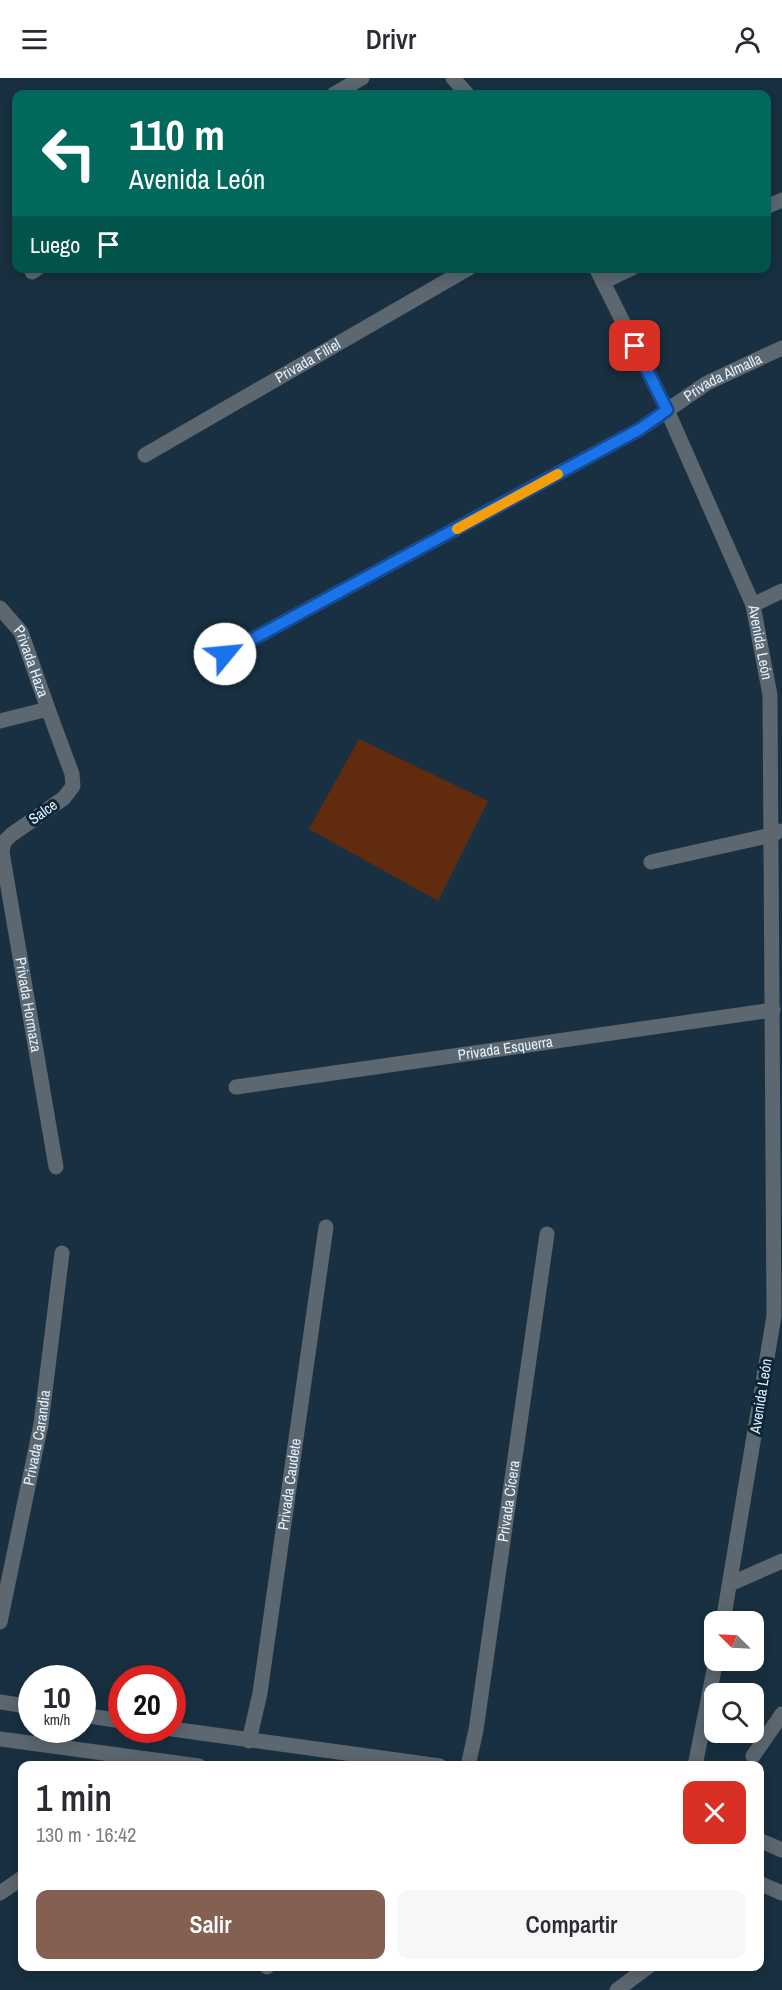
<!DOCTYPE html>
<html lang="es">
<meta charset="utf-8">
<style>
body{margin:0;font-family:"Archivo Narrow",sans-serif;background:#f7f7f7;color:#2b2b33;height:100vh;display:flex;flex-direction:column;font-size:22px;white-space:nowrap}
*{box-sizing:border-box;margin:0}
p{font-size:20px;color:#7c7c81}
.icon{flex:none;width:33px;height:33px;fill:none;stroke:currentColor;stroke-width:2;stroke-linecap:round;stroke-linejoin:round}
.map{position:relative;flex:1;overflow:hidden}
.details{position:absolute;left:18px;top:1683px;width:746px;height:210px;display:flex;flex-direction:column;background:#fff;border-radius:12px;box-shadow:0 3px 15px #0003}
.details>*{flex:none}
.top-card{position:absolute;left:12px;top:12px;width:759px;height:183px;border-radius:12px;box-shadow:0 3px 15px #0003;background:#00695c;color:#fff;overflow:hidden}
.needle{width:39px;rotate:294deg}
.fabs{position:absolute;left:704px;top:1533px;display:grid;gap:12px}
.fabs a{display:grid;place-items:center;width:60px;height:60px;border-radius:12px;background:#fff;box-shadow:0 3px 15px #0003;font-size:30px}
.speed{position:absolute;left:18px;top:1587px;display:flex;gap:12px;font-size:30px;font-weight:700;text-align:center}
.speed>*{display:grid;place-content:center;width:78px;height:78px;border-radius:50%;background:#fff;box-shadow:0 3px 15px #0003;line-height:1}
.speed small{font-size:15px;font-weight:400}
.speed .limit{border:9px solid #d22;background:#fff;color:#111}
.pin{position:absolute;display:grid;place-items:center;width:51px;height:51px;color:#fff;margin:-26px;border-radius:12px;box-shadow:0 3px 9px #0006}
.me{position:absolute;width:66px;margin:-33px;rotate:62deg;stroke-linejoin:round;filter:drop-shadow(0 0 4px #0008)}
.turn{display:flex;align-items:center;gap:21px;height:126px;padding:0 18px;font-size:27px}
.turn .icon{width:78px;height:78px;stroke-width:2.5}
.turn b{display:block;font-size:42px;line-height:51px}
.then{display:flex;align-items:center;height:57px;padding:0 18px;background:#0003;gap:12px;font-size:22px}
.round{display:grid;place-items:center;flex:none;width:63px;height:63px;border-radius:12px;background:#f7f7f7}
.headline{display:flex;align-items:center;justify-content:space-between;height:102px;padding:0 18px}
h1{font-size:36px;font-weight:600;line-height:45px}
.cta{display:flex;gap:12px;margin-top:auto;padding:12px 18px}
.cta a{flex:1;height:69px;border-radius:12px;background:#846053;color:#fff;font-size:24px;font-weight:600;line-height:69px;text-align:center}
.cta a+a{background:#f7f7f7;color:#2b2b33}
header{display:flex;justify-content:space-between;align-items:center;height:78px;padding:0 18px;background:#fff;font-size:27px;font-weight:600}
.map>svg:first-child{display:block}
.green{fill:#612c0e}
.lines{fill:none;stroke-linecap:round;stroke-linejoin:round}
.minor{stroke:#5c6770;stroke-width:15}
.route-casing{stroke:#114b97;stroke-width:15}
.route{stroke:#1a73e8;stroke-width:10}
.slow{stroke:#f59e0b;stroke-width:10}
.labels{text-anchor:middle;stroke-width:6;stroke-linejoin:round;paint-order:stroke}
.street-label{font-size:15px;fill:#e2f1fd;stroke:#0d2637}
</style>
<header><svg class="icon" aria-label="menu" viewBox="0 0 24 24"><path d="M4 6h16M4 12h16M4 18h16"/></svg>Drivr<svg class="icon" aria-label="person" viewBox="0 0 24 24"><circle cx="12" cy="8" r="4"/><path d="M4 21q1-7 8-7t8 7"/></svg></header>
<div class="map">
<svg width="782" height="1912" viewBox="0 0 782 1912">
<rect width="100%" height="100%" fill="#183041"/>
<path class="green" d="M359 661 488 723 438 823 309 751Z"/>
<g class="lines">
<g class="minor">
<path d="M453 0 467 16"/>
<path d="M334 16 362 0"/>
<path d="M766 129 782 122"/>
<path id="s1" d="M596 190 667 332 753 527 770 617 774 1238 723 1544"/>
<path d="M32 194 38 190"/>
<path d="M603 204 632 190"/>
<path id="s2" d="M145 377 469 190"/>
<path d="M753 527 782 513"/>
<path id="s3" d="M0 530 21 554 48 631 0 643"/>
<path id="s4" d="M225 576 640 351 707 305 782 270"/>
<path id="s5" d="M48 631 72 696 73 708 64 720 11 757 4 764 2 774 56 1089"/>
<path d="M651 784 772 757 779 753"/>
<path id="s6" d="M236 1009 773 932"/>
<path d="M730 1506 782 1483"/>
<path id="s7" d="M0 1544 41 1346 62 1175"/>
<path d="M0 1624 32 1629"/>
<path d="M82 1637 122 1643"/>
<path d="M172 1651 440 1688"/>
<path d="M0 1661 199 1688"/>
<path id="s8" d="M249 1663 260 1615 326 1149"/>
<path d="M753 1678 782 1636"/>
<path id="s9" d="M468 1688 476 1652 547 1156"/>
<path d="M695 1688 716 1582"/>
<path d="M759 1762 782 1772"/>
<path d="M759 1805 782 1815"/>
<path d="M0 1815 22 1800"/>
<path d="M267 1889 268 1888"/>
<path d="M617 1912 649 1888"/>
</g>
</g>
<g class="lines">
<g class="route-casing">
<path id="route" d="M225 576 640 351 667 332 635 268"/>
</g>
<use href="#route" class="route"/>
<path class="slow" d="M457 451 558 396"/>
</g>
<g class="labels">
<g class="street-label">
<text dy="5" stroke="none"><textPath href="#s2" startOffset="188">Privada Filiel</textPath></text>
<text dy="5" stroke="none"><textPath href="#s4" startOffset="570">Privada Almalla</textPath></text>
<text dy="5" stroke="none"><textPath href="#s1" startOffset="410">Avenida León</textPath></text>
<text dy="5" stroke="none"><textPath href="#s3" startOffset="63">Privada Haza</textPath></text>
<text transform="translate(43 734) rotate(-35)" y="5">Salce</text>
<text dy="5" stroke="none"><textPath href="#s5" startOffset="336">Privada Hormaza</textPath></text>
<text dy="5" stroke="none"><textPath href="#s6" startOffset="272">Privada Esquerra</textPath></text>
<text transform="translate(761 1318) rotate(-81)" y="5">Avenida León</text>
<text dy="5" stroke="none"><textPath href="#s7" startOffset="188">Privada Carandia</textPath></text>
<text dy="5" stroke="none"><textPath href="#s8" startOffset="260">Privada Caudete</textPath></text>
<text dy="5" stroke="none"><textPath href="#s9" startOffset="268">Privada Cícera</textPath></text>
</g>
</g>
</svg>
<div class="fabs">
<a><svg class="needle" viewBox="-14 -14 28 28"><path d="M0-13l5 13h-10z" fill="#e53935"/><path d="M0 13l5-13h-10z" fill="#7c7c81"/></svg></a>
<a><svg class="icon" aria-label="search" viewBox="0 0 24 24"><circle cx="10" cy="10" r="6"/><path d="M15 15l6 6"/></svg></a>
</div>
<div class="speed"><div>10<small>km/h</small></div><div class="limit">20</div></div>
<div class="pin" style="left:635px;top:268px;background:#d93025"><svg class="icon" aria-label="arrive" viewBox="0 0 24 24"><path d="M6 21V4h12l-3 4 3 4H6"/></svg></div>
<svg class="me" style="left:225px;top:576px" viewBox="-20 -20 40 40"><circle r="19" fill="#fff"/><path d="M0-13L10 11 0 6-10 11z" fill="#1a73e8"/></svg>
<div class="top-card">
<div class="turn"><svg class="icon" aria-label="left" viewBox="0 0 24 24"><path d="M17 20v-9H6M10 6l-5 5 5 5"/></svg><div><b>110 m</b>Avenida León</div></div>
<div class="then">Luego<svg class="icon" aria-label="arrive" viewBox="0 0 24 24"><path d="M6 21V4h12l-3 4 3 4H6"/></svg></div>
</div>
<section class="details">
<div class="headline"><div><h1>1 min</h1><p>130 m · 16:42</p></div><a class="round" style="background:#d93025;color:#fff"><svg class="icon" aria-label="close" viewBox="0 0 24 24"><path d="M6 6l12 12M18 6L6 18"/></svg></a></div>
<div class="cta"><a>Salir</a><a>Compartir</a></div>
</section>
</div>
